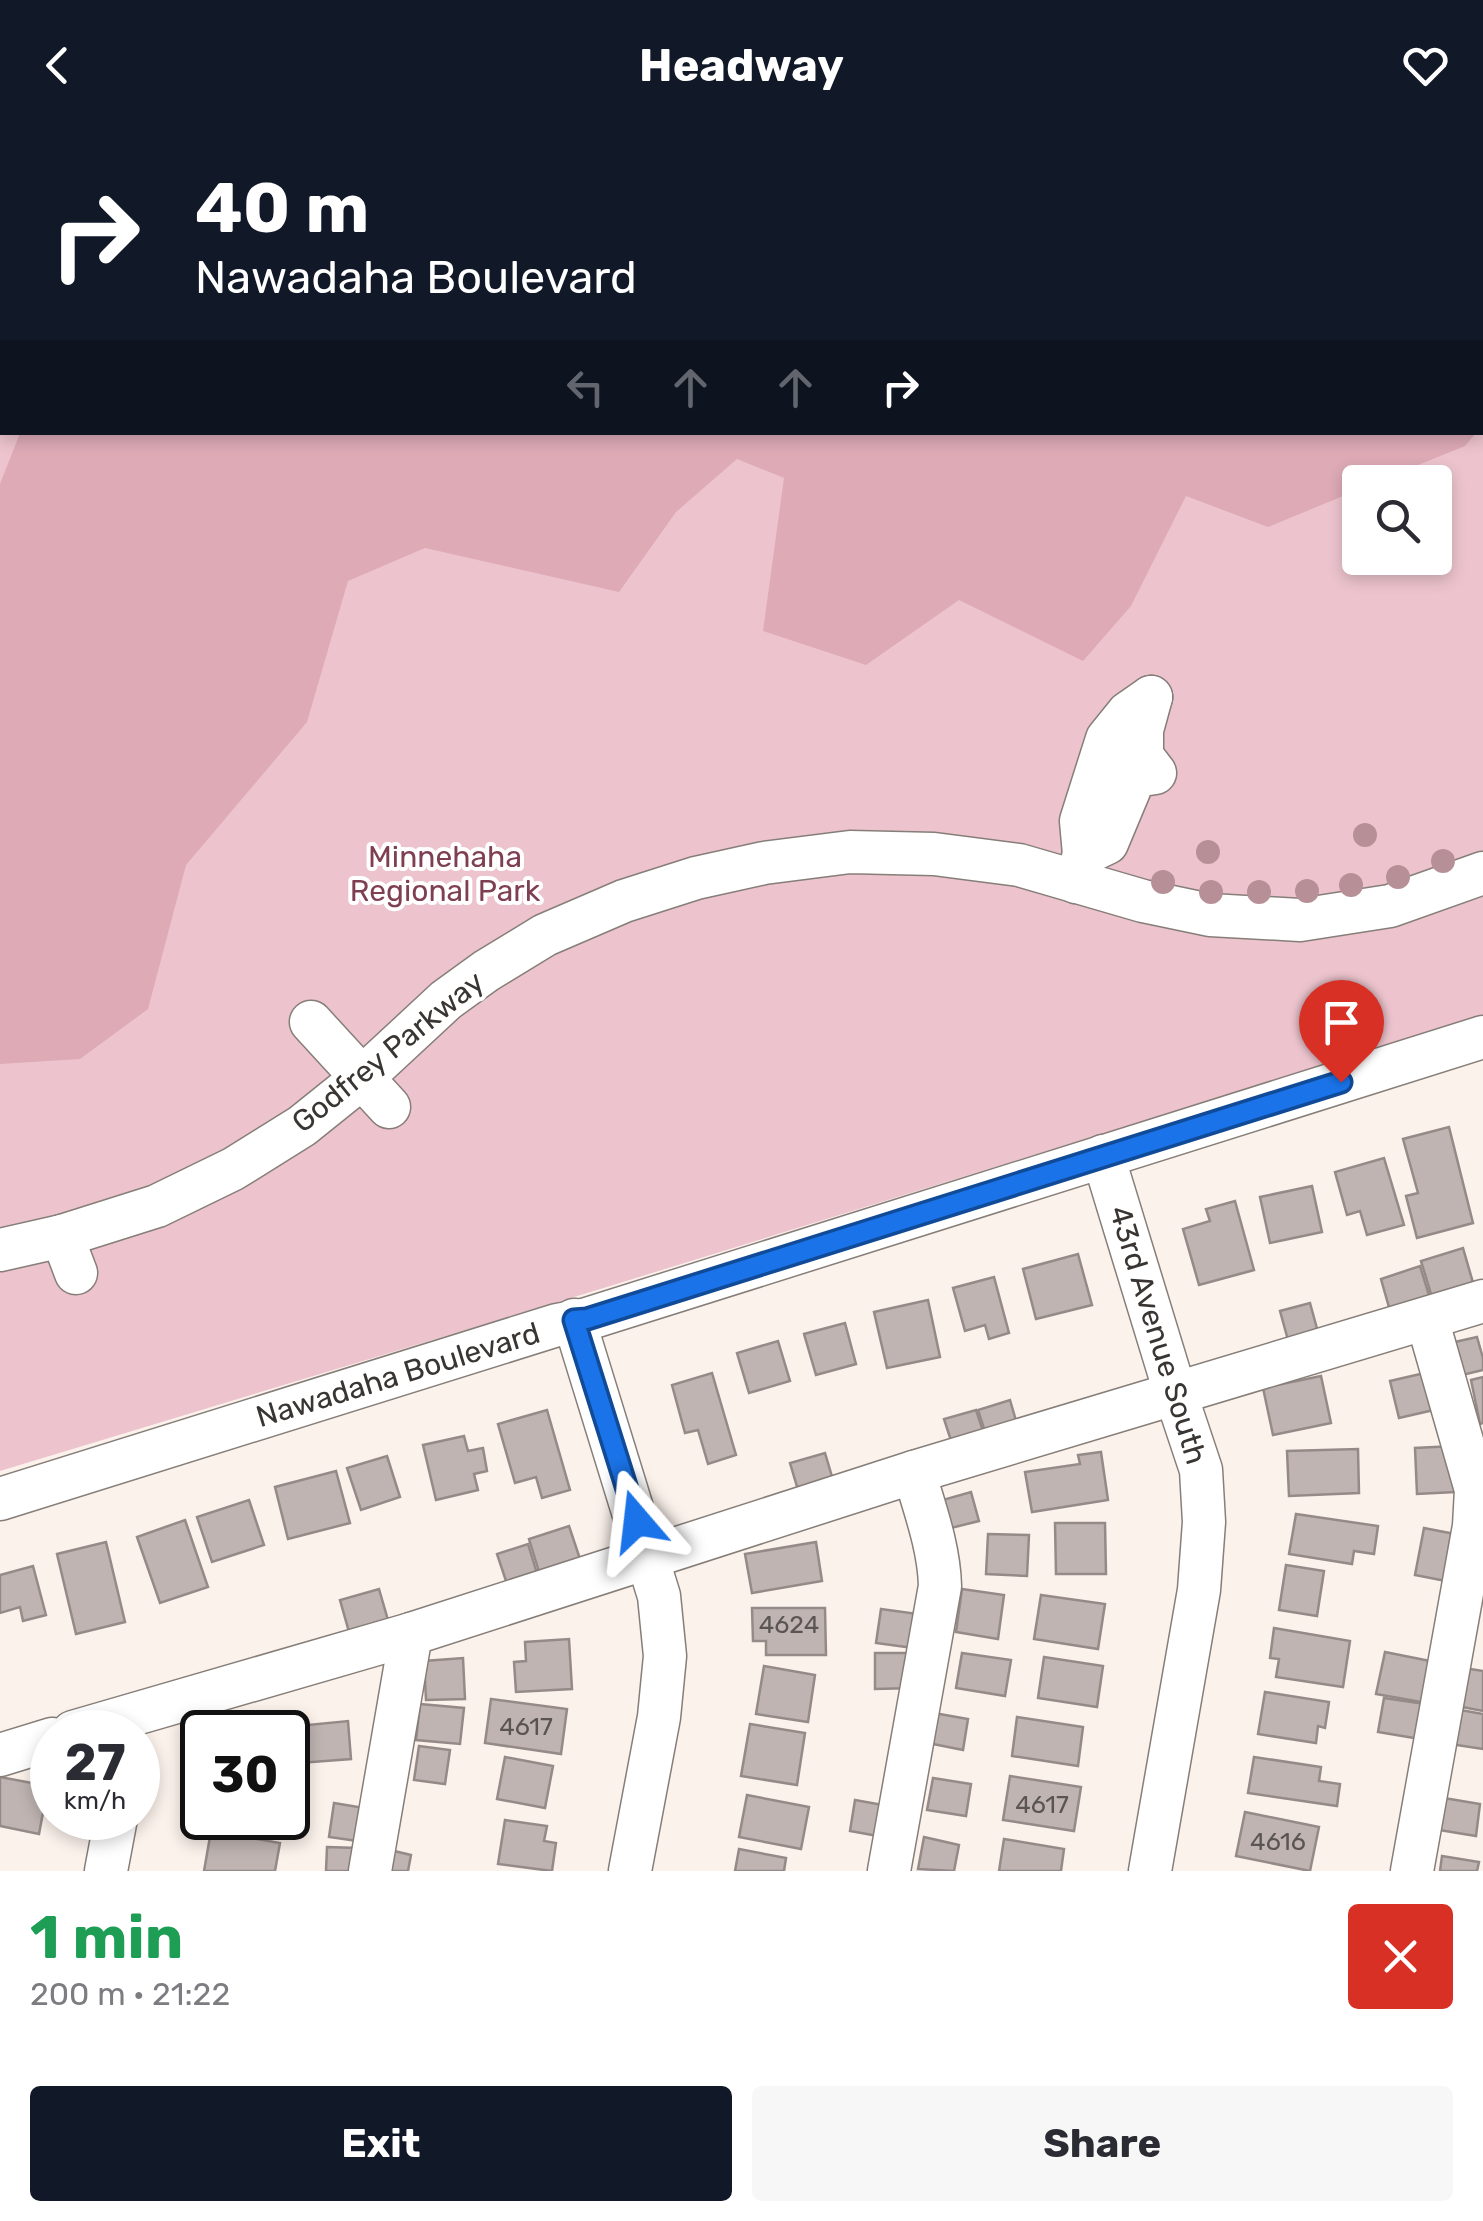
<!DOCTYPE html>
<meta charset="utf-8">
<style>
body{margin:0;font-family:Rubik,sans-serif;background:#f7f7f7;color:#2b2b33;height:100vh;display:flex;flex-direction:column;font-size:38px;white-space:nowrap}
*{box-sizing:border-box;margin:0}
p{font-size:32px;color:#7c7c81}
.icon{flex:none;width:55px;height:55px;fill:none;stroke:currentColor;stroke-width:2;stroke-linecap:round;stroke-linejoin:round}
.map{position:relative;height:1741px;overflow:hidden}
.panel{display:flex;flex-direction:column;background:#fff;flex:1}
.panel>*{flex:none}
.top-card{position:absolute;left:0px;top:0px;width:1485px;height:305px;box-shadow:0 5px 15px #0003;background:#111827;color:#fff;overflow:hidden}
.buttons{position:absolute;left:1342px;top:335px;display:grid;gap:20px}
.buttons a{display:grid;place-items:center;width:110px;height:110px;border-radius:10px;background:#fff;box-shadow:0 5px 15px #0003;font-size:50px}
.speed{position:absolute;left:30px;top:1580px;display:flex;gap:20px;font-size:50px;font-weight:700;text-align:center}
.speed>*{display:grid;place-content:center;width:130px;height:130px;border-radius:50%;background:#fff;box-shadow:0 5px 15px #0003;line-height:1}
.speed small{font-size:25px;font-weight:400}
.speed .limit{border:5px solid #111;border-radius:15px;background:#fff;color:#111}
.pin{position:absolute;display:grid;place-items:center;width:85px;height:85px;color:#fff;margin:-102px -42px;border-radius:50% 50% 50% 0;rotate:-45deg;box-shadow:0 0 10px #0007}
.pin .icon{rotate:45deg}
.me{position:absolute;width:110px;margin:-55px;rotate:343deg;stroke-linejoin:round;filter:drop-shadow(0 0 8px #0008)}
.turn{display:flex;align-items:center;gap:35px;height:210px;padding:0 30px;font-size:45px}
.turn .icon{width:130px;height:130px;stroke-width:2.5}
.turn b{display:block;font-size:70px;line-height:85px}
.lanes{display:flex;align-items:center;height:95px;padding:0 30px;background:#0003;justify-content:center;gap:50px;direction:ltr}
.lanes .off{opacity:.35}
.round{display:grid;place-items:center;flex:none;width:105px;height:105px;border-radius:10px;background:#f7f7f7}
.summary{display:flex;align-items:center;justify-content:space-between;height:170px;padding:0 30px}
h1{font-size:60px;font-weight:700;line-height:75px;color:#1e9e55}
.primary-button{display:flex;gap:20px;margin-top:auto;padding:20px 30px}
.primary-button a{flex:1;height:115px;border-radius:10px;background:#111827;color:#fff;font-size:40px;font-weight:700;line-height:115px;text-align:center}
.primary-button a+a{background:#f7f7f7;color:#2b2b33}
header{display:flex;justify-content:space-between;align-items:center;height:130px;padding:0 30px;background:#111827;color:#fff;font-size:45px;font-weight:700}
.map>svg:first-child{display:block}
.green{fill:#edc4ce;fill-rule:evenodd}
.forest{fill:#ddaab6}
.building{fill:#bfb4b2;stroke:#958a88;stroke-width:2.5}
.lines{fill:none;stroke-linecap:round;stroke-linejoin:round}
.minor-casing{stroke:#867e78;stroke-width:45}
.minor{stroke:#fff;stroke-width:42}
.tree{fill:#b79097}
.route-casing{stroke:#114b97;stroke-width:25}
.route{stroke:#1a73e8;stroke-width:18}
.labels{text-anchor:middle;stroke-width:8;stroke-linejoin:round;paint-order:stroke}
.number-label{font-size:25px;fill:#5a5553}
.park-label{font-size:30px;fill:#7f3f52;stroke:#fff}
.street-label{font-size:30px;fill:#393533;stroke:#fff}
</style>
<header><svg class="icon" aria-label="back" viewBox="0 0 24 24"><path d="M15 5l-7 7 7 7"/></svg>Headway<svg class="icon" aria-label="heart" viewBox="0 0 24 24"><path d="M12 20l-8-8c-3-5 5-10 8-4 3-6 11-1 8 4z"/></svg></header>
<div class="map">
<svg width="1483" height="1741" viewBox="0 0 1483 1741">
<rect width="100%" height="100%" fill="#fcf2ec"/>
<path class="green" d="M0 0H1483V886L594 1161 0 1341ZM2 2H1482V302H2ZM1360 352H1435V428H1360Z"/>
<g class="forest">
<path d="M103 0H1229L1248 2H100Z"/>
<path d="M20 303V302L1476 303 1465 316 1376 352H1360V359L1268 397 1186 366 1131 476 1083 531 959 470 866 535 763 501 784 348 737 329 676 382 619 462 425 418 348 451 307 592 186 735 148 879 80 929 0 934V354Z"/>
</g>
<g class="building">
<path d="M1449 997 1473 1093 1417 1108 1406 1066 1418 1063 1403 1009Z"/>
<path d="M1384 1028 1404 1095 1367 1105 1360 1081 1347 1085 1335 1042Z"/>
<path d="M1312 1056 1322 1102 1270 1113 1260 1067Z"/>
<path d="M1235 1071 1254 1140 1199 1155 1183 1099 1210 1091 1206 1079Z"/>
<path d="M1463 1118 1476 1163 1434 1174 1421 1131Z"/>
<path d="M1078 1124 1092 1175 1036 1189 1023 1139Z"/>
<path d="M1420 1136 1432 1175 1392 1188 1381 1149Z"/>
<path d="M994 1147 1009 1203 989 1209 985 1195 965 1201 953 1158Z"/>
<path d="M928 1170 940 1227 887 1238 874 1182Z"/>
<path d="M1310 1173 1321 1213 1291 1221 1280 1181Z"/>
<path d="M845 1193 856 1234 816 1245 804 1204Z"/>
<path d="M1477 1207 1483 1228V1240L1454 1247 1446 1214Z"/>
<path d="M778 1211 790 1251 749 1263 737 1223Z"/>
<path d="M1429 1242 1438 1279 1399 1288 1390 1251Z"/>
<path d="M712 1243 736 1325 708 1334 698 1300 685 1303 672 1255Z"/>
<path d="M1321 1246 1331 1293 1273 1305 1263 1258Z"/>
<path d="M1483 1247V1293L1480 1294 1471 1250Z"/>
<path d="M1010 1270 1019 1301 988 1311 978 1280Z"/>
<path d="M547 1280 570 1360 542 1368 536 1347 515 1353 498 1294Z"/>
<path d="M976 1280 987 1313 955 1323 944 1289Z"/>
<path d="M464 1306 468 1321 483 1318 487 1341 474 1344 478 1360 436 1370 423 1315Z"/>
<path d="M1453 1316 1455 1362 1417 1364 1415 1318Z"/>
<path d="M1358 1319 1359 1363 1289 1366 1287 1321Z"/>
<path d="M1101 1322 1108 1370 1032 1382 1025 1342 1080 1334 1078 1325Z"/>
<path d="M825 1323 836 1360 801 1370 790 1333Z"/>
<path d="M387 1326 400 1367 361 1380 347 1338Z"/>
<path d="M336 1341 350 1393 288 1409 275 1357Z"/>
<path d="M971 1362 979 1391 947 1399 939 1371Z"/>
<path d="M249 1370 264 1415 212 1432 197 1387Z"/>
<path d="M1296 1384 1378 1396 1374 1424 1354 1421 1352 1434 1289 1424Z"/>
<path d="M185 1390 208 1457 160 1473 137 1407Z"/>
<path d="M1055 1393H1105L1106 1444H1056Z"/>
<path d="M569 1396 581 1432 540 1445 529 1409Z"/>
<path d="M1424 1398 1460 1405 1451 1452 1415 1445Z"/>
<path d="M988 1404 1029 1405 1027 1446 986 1444Z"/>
<path d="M106 1412 125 1492 76 1504 57 1424Z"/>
<path d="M816 1412 822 1451 752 1463 745 1424Z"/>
<path d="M528 1414 539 1450 509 1460 497 1424Z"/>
<path d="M1286 1435 1324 1441 1317 1486 1279 1480Z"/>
<path d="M33 1436 46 1485 23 1491 20 1477 0 1483V1445Z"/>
<path d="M379 1459 390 1497 351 1509 340 1470Z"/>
<path d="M962 1459 1004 1465 998 1509 956 1502Z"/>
<path d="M1041 1465 1105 1474 1098 1519 1034 1509Z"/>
<path d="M752 1478H825L826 1525H766V1511H753Z"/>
<path d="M881 1479 925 1485 921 1519 876 1513Z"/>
<path d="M1274 1498 1350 1511 1343 1557 1276 1547 1279 1529 1270 1528Z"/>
<path d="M569 1509 572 1559 516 1562 514 1532 526 1531 525 1512Z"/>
<path d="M1385 1522 1430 1531 1421 1572 1376 1564Z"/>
<path d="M875 1523H914L915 1558 875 1559Z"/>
<path d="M962 1523 1011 1530 1005 1566 956 1558Z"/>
<path d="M1044 1527 1103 1536 1097 1577 1038 1568Z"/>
<path d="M463 1528 465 1569 426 1570 424 1531Z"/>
<path d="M764 1536 815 1545 808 1592 756 1584Z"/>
<path d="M1464 1538 1483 1541V1581L1457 1576Z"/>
<path d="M1265 1562 1329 1572 1325 1598 1318 1596 1316 1613 1258 1604Z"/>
<path d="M1384 1568 1432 1575 1426 1610 1378 1602Z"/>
<path d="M491 1569 567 1579 561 1624 485 1613Z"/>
<path d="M420 1574 464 1578 460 1614 416 1610Z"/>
<path d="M1455 1579 1483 1584V1619L1450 1614Z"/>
<path d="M934 1583 968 1589 963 1620 928 1613Z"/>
<path d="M1017 1587 1083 1597 1078 1636 1012 1626Z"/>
<path d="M348 1591 351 1629 300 1633 297 1596Z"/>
<path d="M750 1594 805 1603 797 1655 741 1646Z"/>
<path d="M419 1616 450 1620 445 1654 414 1650Z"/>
<path d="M505 1627 553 1636 545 1678 497 1669Z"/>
<path d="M1254 1627 1321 1637 1319 1651 1340 1654 1337 1676 1248 1663Z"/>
<path d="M1010 1646 1081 1657 1074 1701 1003 1690Z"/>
<path d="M0 1647 48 1656 39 1704 0 1696Z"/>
<path d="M933 1648 971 1654 966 1686 927 1680Z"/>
<path d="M747 1665 809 1677 801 1719 739 1707Z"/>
<path d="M1444 1668 1480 1674 1476 1706 1439 1700Z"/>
<path d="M855 1670 894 1677 889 1708 850 1701Z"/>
<path d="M334 1673 370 1679 365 1712 329 1707Z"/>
<path d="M1245 1682 1319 1697 1310 1741 1236 1726Z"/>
<path d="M204 1688H278L275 1704 203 1693Z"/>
<path d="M505 1690 547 1696 544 1711 556 1713 552 1741 498 1734Z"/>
<path d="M211 1701 280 1713 275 1741H204Z"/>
<path d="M924 1707 959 1715 954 1741 918 1739Z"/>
<path d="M1004 1709 1064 1719 1061 1741H999Z"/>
<path d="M327 1717 358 1718 357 1741H326Z"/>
<path d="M739 1719 786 1728 784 1741H735Z"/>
<path d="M390 1720 411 1725 408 1741H385Z"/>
<path d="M1442 1726 1479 1732 1477 1741H1440Z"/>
</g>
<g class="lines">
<g class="minor-casing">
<g id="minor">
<path d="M1084 724 1107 713 1135 646 1155 643 1142 626V600L1151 567"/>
<path d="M1076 752 1084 724 1081 691 1107 609 1128 583 1151 567"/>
<path d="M311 892 389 977"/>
<path d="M1103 1026 1175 1262 1201 1340 1204 1392 1199 1460 1150 1741"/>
<path d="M62 1106 76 1143"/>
<path d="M0 1120 62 1106 157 1076 233 1039 302 996 363 947 446 870 486 841 545 805 624 771 696 748 764 733 850 722 934 724 1019 735 1143 771 1210 785 1300 790 1390 776 1483 743"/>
<path d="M574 1190 659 1466 665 1526 659 1587 630 1741"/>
<path d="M0 1369 557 1195 587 1189 1483 907"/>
<path d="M73 1602 411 1504 914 1342 1483 1171"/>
<path d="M0 1625 52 1609"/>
<path d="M106 1741 116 1688"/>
<path d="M370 1741 411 1504"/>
<path d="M889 1741 940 1456C939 1417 925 1380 914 1342"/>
<path d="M1412 1741 1474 1396 1476 1360 1427 1189"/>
</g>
</g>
<use href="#minor" class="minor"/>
</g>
<g class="tree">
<circle cx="1365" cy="705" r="12"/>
<circle cx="1208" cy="722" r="12"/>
<circle cx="1443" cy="731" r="12"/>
<circle cx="1398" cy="747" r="12"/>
<circle cx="1163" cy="752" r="12"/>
<circle cx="1351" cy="755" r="12"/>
<circle cx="1307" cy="761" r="12"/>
<circle cx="1211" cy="762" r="12"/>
<circle cx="1259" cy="762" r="12"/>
</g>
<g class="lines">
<g class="route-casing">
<path id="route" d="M637 1391 574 1190 587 1189 1341 952"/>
</g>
<use href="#route" class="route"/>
</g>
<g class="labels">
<g class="number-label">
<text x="789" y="1503">4624</text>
<text x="526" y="1605">4617</text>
<text x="1042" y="1683">4617</text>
<text x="1278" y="1720">4616</text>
</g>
<g class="park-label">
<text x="445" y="737">Minnehaha<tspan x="445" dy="34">Regional Park</tspan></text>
</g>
<g class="street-label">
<text transform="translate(388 922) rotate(-39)" y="10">Godfrey Parkway</text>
<text transform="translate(1158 1205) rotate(73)" y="10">43rd Avenue South</text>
<text transform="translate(398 1245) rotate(-17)" y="10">Nawadaha Boulevard</text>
</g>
</g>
</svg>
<div class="buttons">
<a><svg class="icon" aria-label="search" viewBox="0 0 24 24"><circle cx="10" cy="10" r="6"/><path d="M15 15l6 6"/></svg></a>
</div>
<div class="speed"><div>27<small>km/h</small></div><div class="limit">30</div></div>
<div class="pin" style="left:1341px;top:952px;background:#d93025"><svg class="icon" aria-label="arrive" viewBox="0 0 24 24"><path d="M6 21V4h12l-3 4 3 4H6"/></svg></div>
<svg class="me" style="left:637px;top:1391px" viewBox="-20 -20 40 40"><path d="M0-17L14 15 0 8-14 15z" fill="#1a73e8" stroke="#fff" stroke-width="4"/></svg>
<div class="top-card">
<div class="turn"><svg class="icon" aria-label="right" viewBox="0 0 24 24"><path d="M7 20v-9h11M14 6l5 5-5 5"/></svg><div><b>40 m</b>Nawadaha Boulevard</div></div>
<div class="lanes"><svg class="icon off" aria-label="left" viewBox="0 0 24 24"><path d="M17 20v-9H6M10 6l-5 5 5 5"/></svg><svg class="icon off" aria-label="ahead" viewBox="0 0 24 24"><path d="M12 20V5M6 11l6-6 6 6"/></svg><svg class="icon off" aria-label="ahead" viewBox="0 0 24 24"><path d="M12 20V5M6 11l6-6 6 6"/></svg><svg class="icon" aria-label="right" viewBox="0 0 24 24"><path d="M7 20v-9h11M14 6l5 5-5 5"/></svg></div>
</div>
</div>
<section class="panel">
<div class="summary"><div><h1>1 min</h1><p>200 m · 21:22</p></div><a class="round" style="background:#d93025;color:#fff"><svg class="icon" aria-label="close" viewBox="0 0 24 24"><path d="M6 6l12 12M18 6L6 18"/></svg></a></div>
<div class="primary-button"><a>Exit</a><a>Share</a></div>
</section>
